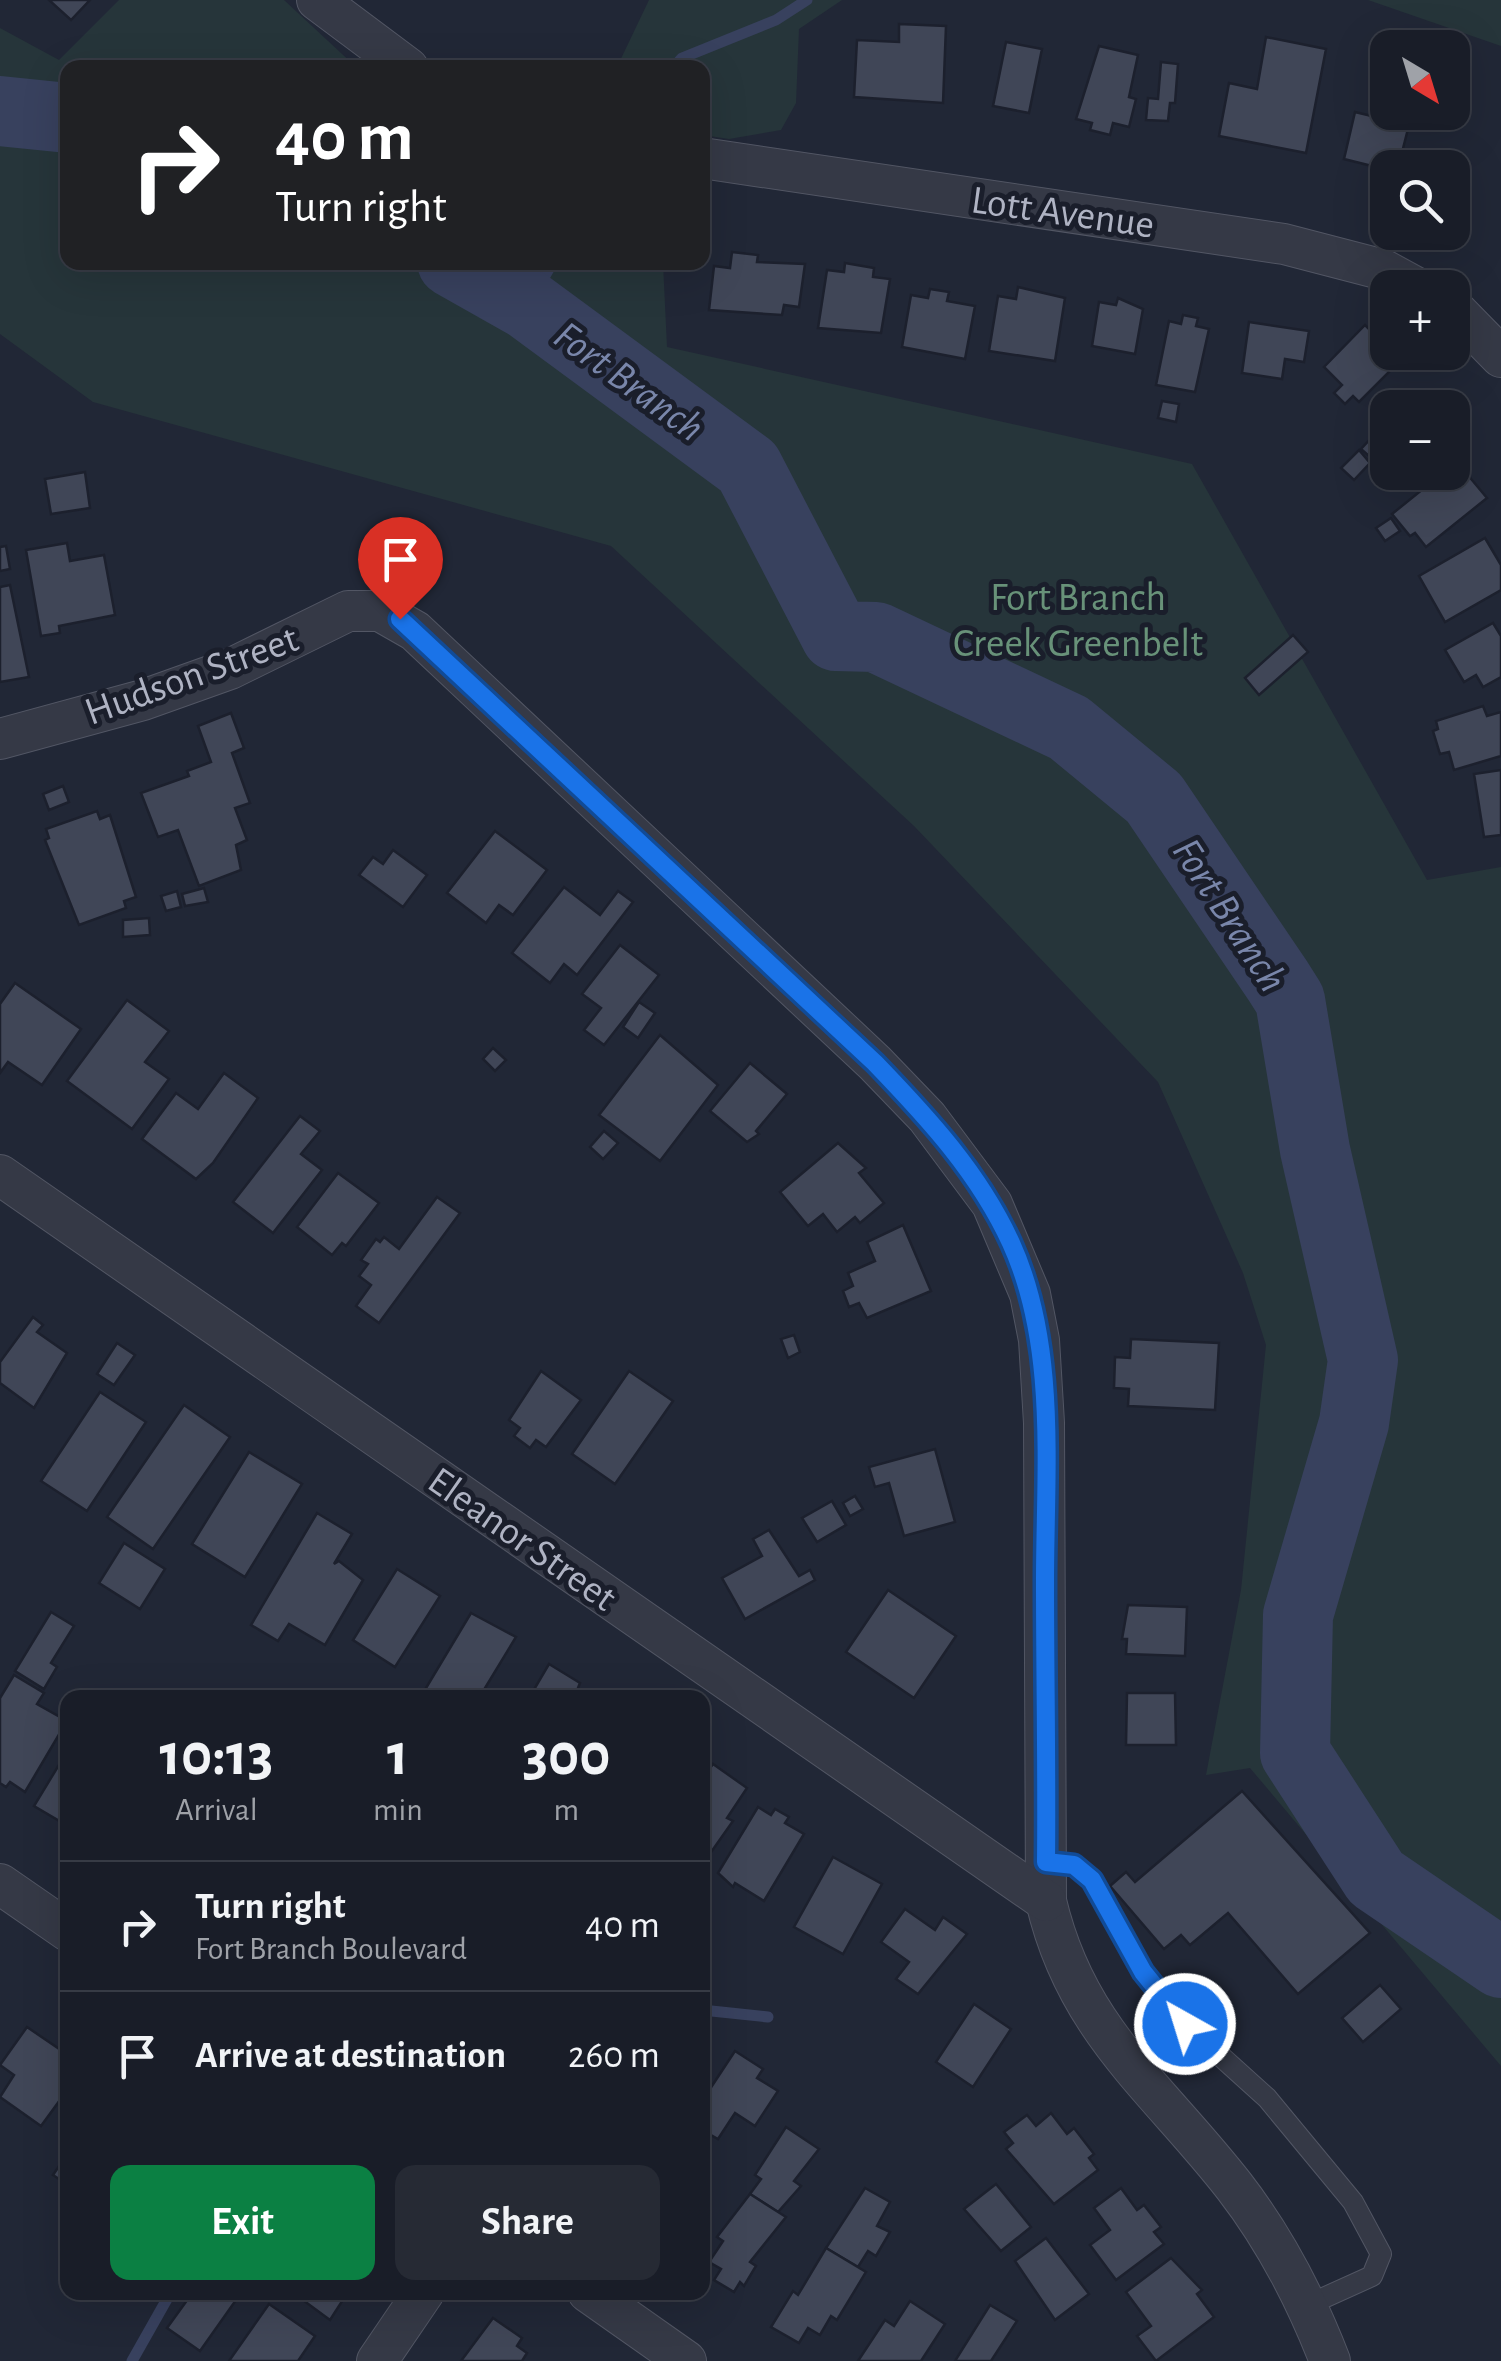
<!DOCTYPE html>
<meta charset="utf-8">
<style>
body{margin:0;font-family:"Alegreya Sans",sans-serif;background:#262a34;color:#f1f3f6;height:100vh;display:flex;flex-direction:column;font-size:38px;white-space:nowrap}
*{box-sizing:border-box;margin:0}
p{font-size:32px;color:#9fa2a8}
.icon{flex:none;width:55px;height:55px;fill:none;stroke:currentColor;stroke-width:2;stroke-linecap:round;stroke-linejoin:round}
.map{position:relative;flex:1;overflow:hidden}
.side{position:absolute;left:60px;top:1690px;width:650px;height:610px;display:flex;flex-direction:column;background:#191d28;border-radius:20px;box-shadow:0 10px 40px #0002,0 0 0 2px #373b45}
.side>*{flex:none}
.top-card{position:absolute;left:60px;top:60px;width:650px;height:210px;border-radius:20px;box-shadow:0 10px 40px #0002,0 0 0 2px #373b45;background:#202124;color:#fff;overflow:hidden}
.needle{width:65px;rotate:142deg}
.buttons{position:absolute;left:1370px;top:30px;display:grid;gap:20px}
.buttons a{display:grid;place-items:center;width:100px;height:100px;border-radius:20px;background:#191d28;box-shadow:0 10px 40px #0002,0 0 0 2px #373b45;font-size:50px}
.pin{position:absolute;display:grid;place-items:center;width:85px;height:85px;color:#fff;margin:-102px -42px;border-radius:50% 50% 50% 0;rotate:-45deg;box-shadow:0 0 10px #0007}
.pin .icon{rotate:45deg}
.me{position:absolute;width:110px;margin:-55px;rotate:321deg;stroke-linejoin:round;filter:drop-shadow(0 0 8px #0008)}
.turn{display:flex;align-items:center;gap:35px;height:210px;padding:0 50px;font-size:45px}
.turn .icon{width:130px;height:130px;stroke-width:2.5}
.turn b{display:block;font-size:70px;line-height:85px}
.eta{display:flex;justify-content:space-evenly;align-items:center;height:170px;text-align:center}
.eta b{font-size:60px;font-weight:700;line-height:70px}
.button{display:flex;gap:20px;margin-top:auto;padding:20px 50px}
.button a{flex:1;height:115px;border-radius:20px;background:#0b8043;color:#fff;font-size:40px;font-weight:700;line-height:115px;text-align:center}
.button a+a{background:#262a34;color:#f1f3f6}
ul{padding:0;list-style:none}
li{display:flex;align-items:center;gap:30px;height:130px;padding:0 50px;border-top:2px solid #373b45}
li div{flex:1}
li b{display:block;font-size:38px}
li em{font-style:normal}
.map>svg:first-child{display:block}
.green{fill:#26353a}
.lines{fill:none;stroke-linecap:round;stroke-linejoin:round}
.stream{stroke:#38415e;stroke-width:11}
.river{stroke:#38415e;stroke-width:70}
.building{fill:#404657;stroke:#1c202d;stroke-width:2.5}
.service-casing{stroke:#525664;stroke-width:22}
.minor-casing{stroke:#525664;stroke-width:42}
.service{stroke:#353946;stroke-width:20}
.minor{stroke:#353946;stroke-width:40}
.route-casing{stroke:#114b97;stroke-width:25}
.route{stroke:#1a73e8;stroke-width:18}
.labels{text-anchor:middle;stroke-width:10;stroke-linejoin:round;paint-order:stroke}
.street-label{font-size:40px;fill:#afb3c3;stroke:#1a1e2b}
.park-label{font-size:40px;fill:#689279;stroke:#1a1e2b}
.water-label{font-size:42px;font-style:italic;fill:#7986aa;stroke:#1a1e2b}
</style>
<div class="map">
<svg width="1501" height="2361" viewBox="0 0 1501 2361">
<rect width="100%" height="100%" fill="#212736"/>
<g class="green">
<path d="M119 0H284L356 67 68 68V262L663 263 667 347 1192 464 1427 880 1501 867V2066L1250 1768 1206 1775 1241 1590 1266 1345 1243 1273 1158 1082 914 826 611 546 93 402 0 334V28L59 60Z"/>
<path d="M649 0H842L799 29 796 103 781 130 729 139 703 135 702 68 617 67Z"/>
<path d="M1368 0H1501V46Z"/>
</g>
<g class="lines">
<g class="stream">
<path d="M673 68 682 58 776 20 807 0"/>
<path d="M528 305 553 262"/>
<path d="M702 2010 768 2017"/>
<path d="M132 2361 171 2292"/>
</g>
<g class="river">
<path d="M0 111 68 118"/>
<path d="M452 262 528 305 748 467 836 636 876 637 1069 728 1154 798 1278 981 1290 1000 1315 1150 1363 1360 1354 1423 1298 1615 1295 1753 1376 1878 1501 1963"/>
</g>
</g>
<g class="building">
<path d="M49 0H90L71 20Z"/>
<path d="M899 24 946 26 943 103 854 97 857 40 899 42Z"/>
<path d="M1266 37 1326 49 1306 153 1219 136 1229 83 1257 89Z"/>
<path d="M1006 42 1042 49 1029 113 993 106Z"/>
<path d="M1099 46 1138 55 1129 97 1136 99 1129 127 1113 123 1110 135 1090 130 1092 123 1076 119Z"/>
<path d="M1161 62 1178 64 1175 103H1170L1168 121 1146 120 1148 98 1158 99Z"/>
<path d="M1355 112 1409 125 1398 168 1388 170 1344 159Z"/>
<path d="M732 252 758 255 757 262 805 264 799 307 784 305 782 315 709 310 714 266 730 268Z"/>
<path d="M845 263 874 268 873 277 890 279 881 333 818 328 827 270 844 272Z"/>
<path d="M1018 287 1065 298 1055 361 989 351 998 296 1016 299Z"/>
<path d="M930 289 949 292 947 301 975 306 965 359 902 347 911 295 928 298Z"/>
<path d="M1118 298 1143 309 1135 354 1092 346 1099 302 1116 305Z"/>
<path d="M1183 315 1198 318 1196 326 1209 329 1195 392 1156 385 1169 321 1181 324Z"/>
<path d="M1249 322 1309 331 1304 362 1285 359 1282 379 1242 373Z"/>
<path d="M1365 325 1375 335 1381 328 1388 334V352L1407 354 1359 402 1353 396 1345 404 1334 393 1342 385 1324 367Z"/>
<path d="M1413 392 1430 408H1399Z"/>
<path d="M1162 401 1179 404 1176 422 1158 418Z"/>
<path d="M1388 420V472H1401L1395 479 1361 449Z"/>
<path d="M1359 450 1370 463 1354 480 1341 468Z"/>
<path d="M1457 462 1487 498 1426 547 1415 533 1410 536 1392 514 1444 472H1452Z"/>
<path d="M85 472 90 508 51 514 45 479Z"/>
<path d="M1391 518 1400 531 1385 541 1376 528Z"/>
<path d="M1485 538 1501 565V590L1445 622 1419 576Z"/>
<path d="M67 543 70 561 104 555 115 615 59 626 60 633 41 636 26 550Z"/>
<path d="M6 546 10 569 0 571V547Z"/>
<path d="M10 585 29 677 0 682V587Z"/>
<path d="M1493 623 1501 636V677L1483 687 1476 675 1464 682 1445 650Z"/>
<path d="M1293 635 1308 652 1259 695 1245 678Z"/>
<path d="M1483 706 1487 716 1501 712V756L1454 770 1449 752 1440 754 1433 731 1438 729 1436 721Z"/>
<path d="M231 713 244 748 232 753 250 803 235 808 247 840 236 845 241 870 199 886 178 830 158 837 141 793 189 776 187 771 211 762 198 726Z"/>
<path d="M1501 770V835L1484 837 1474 774Z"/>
<path d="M63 786 69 802 49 810 43 794Z"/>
<path d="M97 811 100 819 110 815 136 897 124 901 126 908 79 925 45 840 49 838 46 829Z"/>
<path d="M495 831 547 870 513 915 499 905 486 923 447 893Z"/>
<path d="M393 850 427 875 403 907 359 875 373 857 383 864Z"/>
<path d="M564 887 600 915 618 891 633 902 577 975 564 964 550 983 512 953Z"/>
<path d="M204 888 208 902 185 906 182 894Z"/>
<path d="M177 891 181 907 166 911 161 896Z"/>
<path d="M149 918 150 935 123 937V920Z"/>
<path d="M620 945 659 975 604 1045 584 1030 601 1008 582 994Z"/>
<path d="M15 983 81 1029 42 1085 8 1062 0 1073V1004Z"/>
<path d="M127 1000 169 1031 145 1062 169 1079 132 1129 67 1081Z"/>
<path d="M639 1002 655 1013 638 1038 623 1027Z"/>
<path d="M660 1035 718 1085 660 1161 599 1115Z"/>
<path d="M493 1048 506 1060 495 1071 483 1059Z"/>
<path d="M750 1063 787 1094 756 1131 759 1134 747 1142 710 1111Z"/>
<path d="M224 1073 258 1098 213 1163 196 1179 142 1139 176 1093 198 1109Z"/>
<path d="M300 1116 320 1131 301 1154 322 1170 273 1233 233 1202Z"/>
<path d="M604 1131 618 1143 603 1159 590 1147Z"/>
<path d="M838 1143 866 1168 859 1173 884 1203 860 1223 855 1217 837 1232 823 1214 808 1226 780 1192Z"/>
<path d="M338 1173 379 1203 346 1246 342 1243 332 1255 297 1227Z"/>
<path d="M437 1197 460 1213 379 1323 356 1306 371 1285 359 1276 368 1264 361 1260 376 1239 380 1242 384 1237 399 1249Z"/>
<path d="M903 1225 931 1291 867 1318 859 1303 849 1307 843 1291 853 1286 848 1273 875 1261 867 1242Z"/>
<path d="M33 1317 43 1325 37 1332 67 1353 34 1408 0 1383V1362Z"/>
<path d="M794 1335 800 1352 788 1358 781 1339Z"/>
<path d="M1131 1339 1219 1343 1215 1410 1128 1406 1129 1389 1114 1388 1115 1357 1130 1358Z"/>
<path d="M117 1343 135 1355 114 1385 97 1374Z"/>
<path d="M541 1371 581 1400 546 1447 536 1440 530 1448 514 1436 520 1428 509 1420Z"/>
<path d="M629 1371 673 1401 615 1484 572 1454Z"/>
<path d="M100 1392 146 1422 87 1511 41 1481Z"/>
<path d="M184 1405 230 1437 153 1549 107 1517Z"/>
<path d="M935 1449 955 1522 904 1536 889 1483 875 1487 869 1467Z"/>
<path d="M249 1452 302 1484 245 1577 192 1544Z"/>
<path d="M855 1496 863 1509 850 1516 843 1503Z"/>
<path d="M832 1501 846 1525 817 1542 802 1518Z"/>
<path d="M317 1513 352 1534 334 1564 339 1561 363 1580 325 1645 289 1624 278 1641 251 1625Z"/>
<path d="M769 1530 799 1576 810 1570 815 1580 745 1619 722 1578 762 1556 753 1539Z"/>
<path d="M124 1543 165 1569 140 1609 99 1583Z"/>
<path d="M397 1569 440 1596 395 1667 353 1640Z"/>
<path d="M888 1590 956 1636 914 1698 846 1652Z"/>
<path d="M1128 1605 1187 1607 1185 1656 1126 1654 1127 1639H1122Z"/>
<path d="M51 1612 74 1626 51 1663 57 1667 44 1689 15 1671Z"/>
<path d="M471 1613 516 1637 479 1698H420Z"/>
<path d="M549 1664 580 1683 574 1698H529Z"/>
<path d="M14 1675 44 1693 37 1704 67 1721 25 1792 10 1782 6 1787 0 1783V1698Z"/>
<path d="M1127 1693H1175L1176 1745H1126Z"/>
<path d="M68 1750V1826L34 1806Z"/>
<path d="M713 1764 747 1788 727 1818 733 1821 702 1865V1779Z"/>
<path d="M1242 1791 1370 1933 1298 1994 1228 1913 1190 1945 1181 1935 1164 1949 1110 1886 1126 1872 1135 1882Z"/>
<path d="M758 1807 771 1815 775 1809 789 1817 785 1823 804 1834 764 1901 735 1883 733 1887 718 1873Z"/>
<path d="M833 1857 882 1884 843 1954 794 1927Z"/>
<path d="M905 1909 935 1930 943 1917 967 1934 918 1994 896 1979 909 1962 881 1942Z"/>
<path d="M1380 1985 1401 2009 1363 2042 1342 2018Z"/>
<path d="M974 2004 1011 2029 973 2087 936 2062Z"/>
<path d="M27 2027 68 2055V2089L41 2126 0 2097 14 2075 0 2065Z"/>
<path d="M735 2051 763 2069 757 2078 778 2091 755 2126 735 2113 718 2139 702 2130V2101Z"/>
<path d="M1051 2113 1067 2134 1074 2128 1094 2154 1089 2158 1098 2170 1054 2204 1006 2149 1013 2143 1004 2132 1027 2115 1036 2126Z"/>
<path d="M786 2127 819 2149 794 2181 801 2186 778 2212 750 2194 761 2179 755 2175Z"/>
<path d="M68 2153V2185L53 2175Z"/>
<path d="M996 2184 1031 2227 1001 2251 964 2209Z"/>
<path d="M865 2188 890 2202 877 2226 890 2232 876 2256 868 2251 858 2267 826 2248Z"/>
<path d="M1121 2188 1137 2210 1144 2205 1161 2227 1154 2232 1164 2244 1116 2280 1090 2245 1110 2230 1094 2208Z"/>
<path d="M750 2194 786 2217 750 2262 756 2266 744 2286 740 2282 734 2292 714 2280 721 2269 709 2262 723 2241 717 2237Z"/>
<path d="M1046 2238 1089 2294 1055 2320 1015 2261Z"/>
<path d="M826 2248 866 2272 837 2320 831 2316 820 2335 808 2328 799 2343 771 2327 793 2291 798 2295Z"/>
<path d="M1171 2258 1202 2290 1197 2294 1214 2317 1156 2361 1137 2336 1151 2326 1126 2292Z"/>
<path d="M193 2292 241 2293 200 2351 167 2328Z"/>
<path d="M292 2292H348L330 2320Z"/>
<path d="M910 2301 945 2324 921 2361H858L885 2320 894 2326Z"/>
<path d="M269 2304 315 2336 298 2361H229Z"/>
<path d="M990 2305 1017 2321 991 2361H955Z"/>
<path d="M493 2318 522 2338 517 2346 527 2353 522 2361H461Z"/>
</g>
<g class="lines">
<g class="service-casing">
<g id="service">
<path d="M1046 1862 1074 1865 1092 1880 1143 1971 1185 2024 1267 2098 1353 2202 1381 2254 1372 2276 1308 2305"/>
<path d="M1132 2067 1185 2024"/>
</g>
</g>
<g class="minor-casing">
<g id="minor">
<path d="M317 0 408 68"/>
<path d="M702 158 1284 244 1384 270 1417 288"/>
<path d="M1452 307 1501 357"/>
<path d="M0 739 143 700 230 669 348 611H380L415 631 875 1063 927 1117 992 1204 1030 1294 1039 1340 1044 1423 1046 1901C1076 2030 1157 2087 1234 2186 1275 2239 1306 2299 1330 2361"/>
<path d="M0 1175 1046 1901"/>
<path d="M0 1884 68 1931"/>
<path d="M588 2292 686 2361"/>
<path d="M377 2361 424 2292"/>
</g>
</g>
<use href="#service" class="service"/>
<use href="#minor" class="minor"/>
</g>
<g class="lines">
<g class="route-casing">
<path id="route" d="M400 619 875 1063C928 1118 979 1173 1011 1243 1058 1346 1045 1471 1045 1581 1045 1675 1047 1768 1046 1862L1074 1865 1092 1880 1143 1972 1185 2024"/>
</g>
<use href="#route" class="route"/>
</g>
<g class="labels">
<g class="street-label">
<text transform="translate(1063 211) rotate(8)" y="14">Lott Avenue</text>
<text transform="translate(191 674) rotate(-20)" y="14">Hudson Street</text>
<text transform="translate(523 1538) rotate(35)" y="14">Eleanor Street</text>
</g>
<g class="park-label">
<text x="1078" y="610">Fort Branch<tspan x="1078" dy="46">Creek Greenbelt</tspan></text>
</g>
<g class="water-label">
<text transform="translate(630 380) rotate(36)" y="15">Fort Branch</text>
<text transform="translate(1231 914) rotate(57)" y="15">Fort Branch</text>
</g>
</g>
</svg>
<div class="buttons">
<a><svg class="needle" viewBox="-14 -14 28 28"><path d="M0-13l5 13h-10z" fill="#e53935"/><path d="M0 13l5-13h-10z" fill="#9fa2a8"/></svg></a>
<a><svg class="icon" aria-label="search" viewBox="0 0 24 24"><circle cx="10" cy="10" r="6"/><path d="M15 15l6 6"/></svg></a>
<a>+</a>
<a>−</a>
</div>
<div class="pin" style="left:400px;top:619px;background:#d93025"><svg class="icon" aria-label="arrive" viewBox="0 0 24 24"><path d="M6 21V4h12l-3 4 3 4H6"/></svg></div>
<svg class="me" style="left:1185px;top:2024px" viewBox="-20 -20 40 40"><circle r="17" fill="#1a73e8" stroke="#fff" stroke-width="3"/><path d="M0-11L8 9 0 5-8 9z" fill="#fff"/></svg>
<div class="top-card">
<div class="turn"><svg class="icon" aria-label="right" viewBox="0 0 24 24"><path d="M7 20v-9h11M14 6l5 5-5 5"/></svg><div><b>40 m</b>Turn right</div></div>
</div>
<section class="side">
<div class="eta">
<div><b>10:13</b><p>Arrival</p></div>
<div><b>1</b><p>min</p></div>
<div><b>300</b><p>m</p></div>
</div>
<ul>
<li><svg class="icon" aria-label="right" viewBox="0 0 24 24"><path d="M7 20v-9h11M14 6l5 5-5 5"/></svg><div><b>Turn right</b><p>Fort Branch Boulevard</p></div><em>40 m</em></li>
<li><svg class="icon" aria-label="arrive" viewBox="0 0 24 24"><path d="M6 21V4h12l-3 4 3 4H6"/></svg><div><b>Arrive at destination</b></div><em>260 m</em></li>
</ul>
<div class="button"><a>Exit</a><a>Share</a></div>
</section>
</div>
